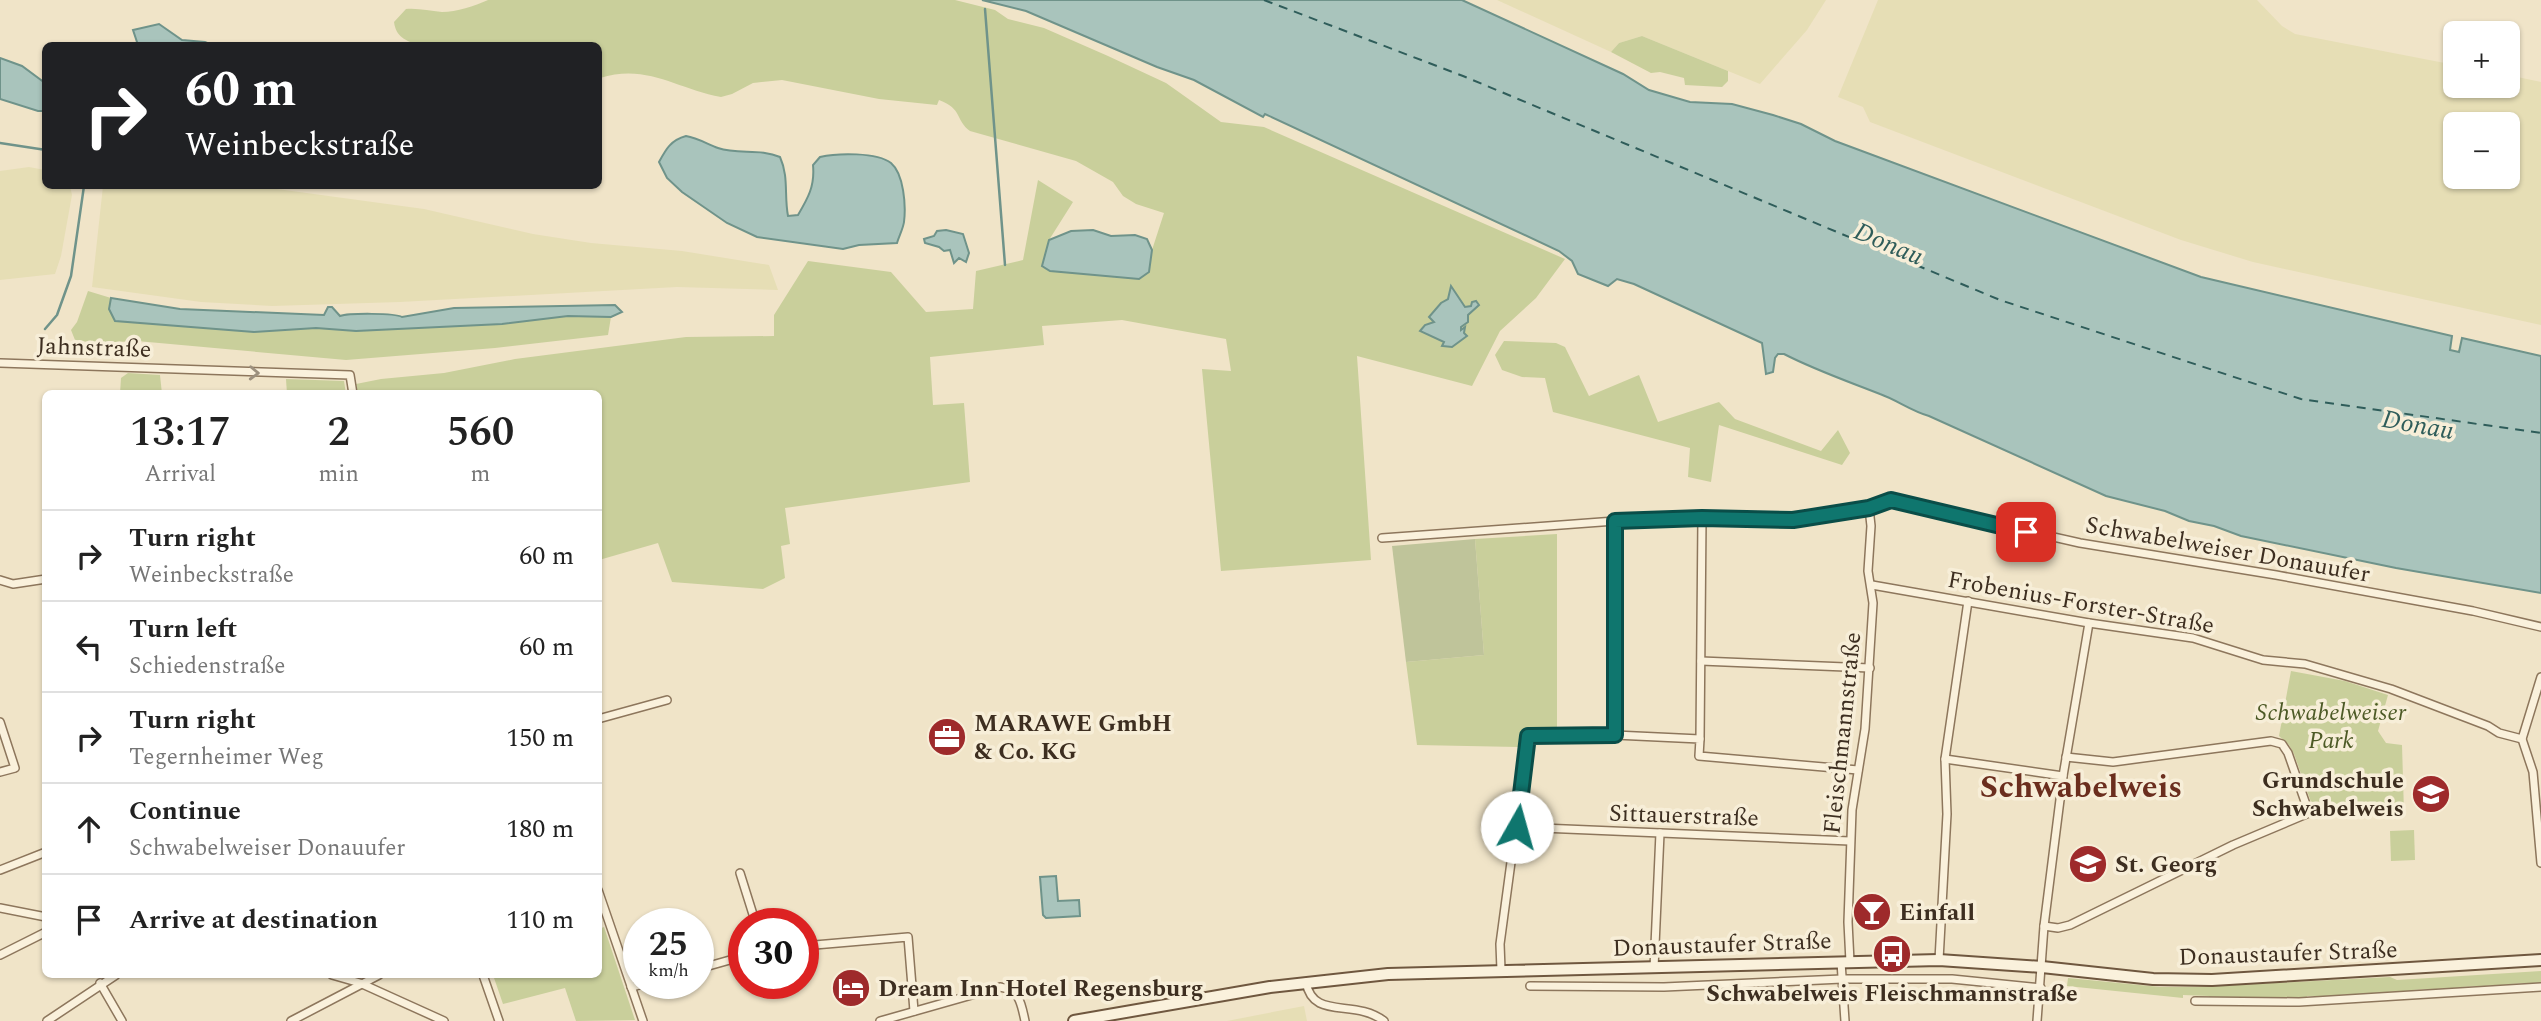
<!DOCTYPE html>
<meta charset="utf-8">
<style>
body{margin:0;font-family:Spectral,serif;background:#f2f2f2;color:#222;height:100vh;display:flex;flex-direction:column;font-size:26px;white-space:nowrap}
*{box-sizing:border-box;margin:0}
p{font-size:23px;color:#767676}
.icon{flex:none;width:38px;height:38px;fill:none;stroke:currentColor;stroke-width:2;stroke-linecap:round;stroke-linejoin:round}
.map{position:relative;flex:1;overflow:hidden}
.drawer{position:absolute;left:42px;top:390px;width:560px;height:588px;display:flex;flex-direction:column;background:#fff;border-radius:10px;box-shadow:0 2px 5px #0004}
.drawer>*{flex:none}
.hud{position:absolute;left:42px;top:42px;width:560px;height:147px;border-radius:10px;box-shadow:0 2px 5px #0004;background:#202124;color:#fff;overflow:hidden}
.controls{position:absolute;left:2443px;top:21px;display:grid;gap:14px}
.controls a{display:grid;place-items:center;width:77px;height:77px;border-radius:10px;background:#fff;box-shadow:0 2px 5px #0004;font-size:35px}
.speed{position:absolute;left:623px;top:908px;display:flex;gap:14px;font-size:35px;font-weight:700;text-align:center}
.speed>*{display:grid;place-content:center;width:91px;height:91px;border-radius:50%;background:#fff;box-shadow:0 2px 5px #0004;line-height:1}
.speed small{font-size:18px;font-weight:400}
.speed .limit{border:10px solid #d22;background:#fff;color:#111}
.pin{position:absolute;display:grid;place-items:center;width:60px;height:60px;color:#fff;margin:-30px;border-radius:14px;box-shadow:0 4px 10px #0006}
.me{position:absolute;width:77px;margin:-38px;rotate:7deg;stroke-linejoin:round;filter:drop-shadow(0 0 5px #0008)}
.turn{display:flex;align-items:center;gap:24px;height:147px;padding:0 28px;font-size:32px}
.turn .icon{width:91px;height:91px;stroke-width:2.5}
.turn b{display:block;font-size:49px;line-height:60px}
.eta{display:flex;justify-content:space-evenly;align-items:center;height:119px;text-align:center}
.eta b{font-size:42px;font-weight:600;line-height:49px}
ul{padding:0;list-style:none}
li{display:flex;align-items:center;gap:21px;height:91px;padding:0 28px;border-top:2px solid #e0e0e0}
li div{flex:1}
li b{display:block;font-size:26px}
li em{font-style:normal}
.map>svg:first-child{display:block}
.farmland{fill:#e6deb5;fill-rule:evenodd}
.green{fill:#c9cf9b;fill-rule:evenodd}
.cemetery{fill:#bfc49a}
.water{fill:#a9c4bc;stroke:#6f938a;stroke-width:2}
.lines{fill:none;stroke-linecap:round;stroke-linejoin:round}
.stream{stroke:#6f938a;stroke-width:2.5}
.ferry{stroke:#2f5d5a;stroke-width:2;stroke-dasharray:9 7;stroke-linecap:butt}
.minor-casing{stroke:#8d765c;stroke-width:10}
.secondary-casing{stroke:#6f573f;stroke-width:14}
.minor{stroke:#faf1dc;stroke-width:7}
.secondary{stroke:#faf1dc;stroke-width:10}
.oneway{stroke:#9c907e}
.route-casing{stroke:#0a4d48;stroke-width:18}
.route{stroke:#0f766e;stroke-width:12}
.labels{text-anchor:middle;stroke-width:7;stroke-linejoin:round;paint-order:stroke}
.street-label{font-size:24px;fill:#3d2e20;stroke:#f7eed8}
.park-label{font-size:24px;font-style:italic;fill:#4d5a26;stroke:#f7eed8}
.poi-label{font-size:24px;font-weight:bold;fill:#3d2e20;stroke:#f7eed8;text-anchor:start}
.water-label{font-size:26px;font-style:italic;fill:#2f5d5a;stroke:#f7eed8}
.district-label{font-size:32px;font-weight:bold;fill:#6b2e1e;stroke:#f7eed8}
</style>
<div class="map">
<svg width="2541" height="1021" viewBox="0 0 2541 1021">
<rect width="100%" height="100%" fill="#f0e4c8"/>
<g class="farmland">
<path d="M1497 0H1826L1807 30 1760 84 1642 36 1619 43 1611 52Z"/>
<path d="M1878 0H2257L2282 26 2295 34 2455 65V86H2508V75L2541 82V325L2253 262 2181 240 1870 122 1863 107 1838 97ZM2455 124H2508V177H2455Z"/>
<path d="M29 167 45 170 46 186H70L72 195 61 256 55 274 0 280V171Z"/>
<path d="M103 186H255L424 209 533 234 591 243 682 251 769 265 778 290 677 287 400 302 272 306 201 302 92 287Z"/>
<path d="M1304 1006 1307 1021H1227Z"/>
</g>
<g class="green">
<path d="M488 0H955L995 10 1008 19 1044 28 1108 56 1166 83 1221 122 1264 127 1565 259 1536 298 1500 331 1472 386 1357 356 1371 560 1221 571 1202 369 1231 371 1226 339 1122 320 1042 326 1044 345 930 357 933 405 964 403 970 482 785 508 790 544 781 546 785 578 763 589 672 582 658 543 599 560 598 394H358L356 384 381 379 444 373 515 359 686 337 774 336V315L808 261 891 272 926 312 973 309 976 271 1023 260 1038 180 1073 202 1049 240 1042 267 1050 271 1139 279 1149 272 1152 250 1164 213 1136 204 1123 196 1113 182 1076 161 970 131C955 120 963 109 939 100L937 105 879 99 782 80 753 83 732 94 721 97C677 89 647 63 600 78L598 46 418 45C405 40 396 37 394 22L406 9C419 8 429 11 442 12 457 12 474 6 488 0ZM1452 288 1465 307 1476 308 1468 315 1461 331 1467 336 1452 347 1443 345 1445 342 1421 331 1425 325 1434 321 1430 317 1441 303 1448 299Z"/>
<path d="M1642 36 1728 71V81L1722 87 1685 85 1684 78 1660 72 1651 73 1611 52 1619 43Z"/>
<path d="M88 291 111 298 110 309 115 321 178 326 316 328 356 331 502 324 568 316 611 317 608 335 495 348 346 360 137 341 95 343 75 340 71 330 77 322Z"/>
<path d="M1504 341 1556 343 1565 347 1589 396 1639 375 1658 422 1719 402 1735 419 1821 451 1838 430 1850 453 1842 465 1719 425 1711 482 1688 477 1690 448 1553 412 1545 378 1522 377 1502 370 1495 355Z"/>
<path d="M128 373 160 375 162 394H120L121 378Z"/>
<path d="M286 379 344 381 346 394H287Z"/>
<path d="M1557 534V729H1523L1518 747 1417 745 1406 662 1484 655 1475 539Z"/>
<path d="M2291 671 2345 681 2388 695 2378 731 2386 743 2402 745 2404 812 2316 816 2294 754 2289 745 2279 736Z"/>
<path d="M2414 830 2415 860 2391 861 2390 831Z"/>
<path d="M604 927 635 1020 576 1021 565 988 503 1004 493 975H598L599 929Z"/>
<path d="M2541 971V986L2528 987V983L2510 984V988H2504V985L2485 986V989L2479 990 2478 986 2461 987V991H2455L2454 988 2436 989V992L2430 993V989L2412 990V994L2406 995 2405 991 2387 992V996H2379L2378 993 2363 994 2362 997 2356 998 2355 994 2338 995V999H2324L2323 996H2307L2306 1000H2300V997H2282L2281 1001H2276V997H2248L2247 1000 2242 1001V997L2210 999 2209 996 2183 995V998L2067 986 2068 978 2160 987H2197L2390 977 2397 980Z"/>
</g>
<path class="cemetery" d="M1475 539 1484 655 1406 662 1392 546Z"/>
<g class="water">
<path d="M982 0H1462L1623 74 1649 90 1690 102 1732 104 1773 115 1801 124 1835 141 2201 277 2452 336 2450 350 2459 352 2462 338 2541 356V593L2396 568 2241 536 2214 526 2189 521 2165 511 2106 496 1929 416C1911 411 1897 400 1880 394 1847 381 1815 370 1784 354H1778L1775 358 1773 372 1766 374 1762 343 1634 284 1617 279 1608 286 1578 274 1572 261 1559 251 1265 114 1263 117 1194 80 1157 67 1026 11Z"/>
<path d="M159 24 182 40 205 42 212 45H138L133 30Z"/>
<path d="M0 58 22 66 45 83V111H38L0 99Z"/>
<path d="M686 136C698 138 707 144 718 148 738 155 760 148 780 157 789 177 784 195 788 216L798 215C808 198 815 186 813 165L820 157C837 153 877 152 891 163 904 174 906 206 904 222 903 229 899 236 897 243L859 245 843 249 757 237 727 223 682 192 667 178 659 162C666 149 671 140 686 136Z"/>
<path d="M946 230 963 234 969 253 966 262 959 258 954 263 950 250 944 251 939 247 925 243 924 239 934 236 937 231Z"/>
<path d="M1093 230 1111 236 1135 235 1147 239 1152 250 1149 272 1139 279 1050 271 1042 266 1049 240 1071 231Z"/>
<path d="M1451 286 1465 307 1471 306 1472 302 1476 301 1479 305 1468 315V322L1461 327V330L1465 327 1464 333 1467 336 1452 347 1442 346 1444 342 1420 331 1425 325 1434 322 1429 317 1441 303 1448 299Z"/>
<path d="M111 298 180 309 324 315 328 307H332L340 316C349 313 395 313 402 317L454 308 615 305 622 312 611 317 568 316 502 324 356 331 316 328 254 332 115 321 109 309Z"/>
<path d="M1056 876 1058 901 1079 900 1080 916 1046 918 1043 915 1040 877Z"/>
</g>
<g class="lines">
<g class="stream">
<path d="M985 9 1005 265"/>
<path d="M0 143 46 150"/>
<path d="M45 329 57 315 71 276 84 186"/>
</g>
<path class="ferry" d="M1264 0 1463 76 2000 300 2301 399 2541 433"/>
<g class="minor-casing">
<g id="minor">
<path d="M0 363 350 375 353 394"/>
<path d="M1382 538 1615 521 1702 518 1793 520 1869 508 1891 500 2080 543 2276 575 2473 611 2541 627"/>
<path d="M0 580 13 584 46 579"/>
<path d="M1872 585 2089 623 2193 638 2263 660 2305 664 2391 689 2488 726 2499 733 2522 739"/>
<path d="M1701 661 1870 668"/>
<path d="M2541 677 2522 739 2533 772 2541 863"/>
<path d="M598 719 667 700"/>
<path d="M0 722 15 768 0 772"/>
<path d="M1615 735V521"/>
<path d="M1700 739 1702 518"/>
<path d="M1945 759 2063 776"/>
<path d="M1516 827 1850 841"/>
<path d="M0 870 46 852"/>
<path d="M740 873 756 924"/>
<path d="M598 890 643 1021"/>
<path d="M0 908 46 917"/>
<path d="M2044 926 2058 928 2070 925 2233 845 2309 813 2288 753 2282 744 2271 741 2113 762 2066 757"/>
<path d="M803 946 908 937 914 1011"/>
<path d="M0 955 46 932"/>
<path d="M1939 960 1947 814 1945 759 1968 601"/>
<path d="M1841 962 1845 1021"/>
<path d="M1850 962 1848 922 1852 810 1865 729 1873 603 1868 571 1871 526 1869 508"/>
<path d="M1654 968 1660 833"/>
<path d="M698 969 744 956"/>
<path d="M1501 970 1500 944 1528 736 1615 735 1700 739 1699 756 1858 770"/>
<path d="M332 975 360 983 444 1021"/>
<path d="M483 975 499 1021"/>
<path d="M1306 982C1313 1021 1354 998 1384 1021"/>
<path d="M100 983 122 1021"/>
<path d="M1530 986 1664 987 1842 979H1952L2041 988"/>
<path d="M631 987 644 984"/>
<path d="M2195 1001 2299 1002 2541 987"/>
<path d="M47 1021 116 975"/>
<path d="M291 1021 379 975"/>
<path d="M880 1021 1000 987C1020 990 1021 1003 1025 1021"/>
<path d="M2037 1021 2044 926 2063 776 2089 623"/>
</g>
</g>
<g class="secondary-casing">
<path id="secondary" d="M1074 1021 1270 987 1388 974 1939 960 2042 967 2153 979 2212 980 2541 960"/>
</g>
<use href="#minor" class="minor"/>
<use href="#secondary" class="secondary"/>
</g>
<defs><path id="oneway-chevron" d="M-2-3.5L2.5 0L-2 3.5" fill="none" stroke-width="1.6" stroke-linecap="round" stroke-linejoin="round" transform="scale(1.75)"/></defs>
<use class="oneway" href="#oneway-chevron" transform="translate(254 373) rotate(2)"/>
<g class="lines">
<g class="route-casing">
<path id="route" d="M1517 827 1528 736 1615 735V521L1702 518 1793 520 1869 508 1891 500 2026 532"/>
</g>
<use href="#route" class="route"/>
</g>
<defs>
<g id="office-disc" transform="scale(2.0125)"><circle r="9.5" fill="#9e2a2b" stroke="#f7eed8"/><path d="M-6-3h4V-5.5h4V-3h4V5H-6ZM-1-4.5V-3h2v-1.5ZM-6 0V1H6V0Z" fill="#fff"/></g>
<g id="school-disc" transform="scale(2.0125)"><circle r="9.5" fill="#9e2a2b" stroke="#f7eed8"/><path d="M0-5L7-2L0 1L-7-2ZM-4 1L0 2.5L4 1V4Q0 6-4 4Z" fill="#fff"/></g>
<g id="bar-disc" transform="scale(2.0125)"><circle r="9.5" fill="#9e2a2b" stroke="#f7eed8"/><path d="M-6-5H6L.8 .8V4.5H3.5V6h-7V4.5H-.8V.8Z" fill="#fff"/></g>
<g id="bus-disc" transform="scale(2.0125)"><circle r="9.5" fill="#9e2a2b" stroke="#f7eed8"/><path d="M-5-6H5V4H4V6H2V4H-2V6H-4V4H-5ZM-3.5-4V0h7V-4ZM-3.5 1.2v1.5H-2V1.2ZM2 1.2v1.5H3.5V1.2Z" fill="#fff"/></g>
<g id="hotel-disc" transform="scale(2.0125)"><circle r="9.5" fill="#9e2a2b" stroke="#f7eed8"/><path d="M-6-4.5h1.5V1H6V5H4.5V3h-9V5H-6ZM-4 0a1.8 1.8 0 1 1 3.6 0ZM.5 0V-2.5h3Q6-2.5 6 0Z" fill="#fff"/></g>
</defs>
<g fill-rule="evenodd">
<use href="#office-disc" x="947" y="737"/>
<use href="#school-disc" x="2431" y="794"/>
<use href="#school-disc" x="2088" y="864"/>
<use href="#bar-disc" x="1872" y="912"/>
<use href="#bus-disc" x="1892" y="954"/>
<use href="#hotel-disc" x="851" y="988"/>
</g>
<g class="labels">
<g class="street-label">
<text transform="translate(94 347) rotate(2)" y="8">Jahnstraße</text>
<text transform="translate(2228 549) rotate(10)" y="8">Schwabelweiser Donauufer</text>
<text transform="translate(2081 602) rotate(10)" y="8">Frobenius-Forster-Straße</text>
<text transform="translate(1842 733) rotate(-84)" y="8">Fleischmannstraße</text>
<text transform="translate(1684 815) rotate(2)" y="8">Sittauerstraße</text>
<text transform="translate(1722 944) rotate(-2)" y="8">Donaustaufer Straße</text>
<text transform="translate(2288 953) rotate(-2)" y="8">Donaustaufer Straße</text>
</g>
<g class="park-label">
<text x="2331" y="720">Schwabelweiser<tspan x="2331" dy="28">Park</tspan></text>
</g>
<g class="poi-label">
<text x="974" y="731">MARAWE GmbH<tspan x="974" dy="28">&amp; Co. KG</tspan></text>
<text x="2404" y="788" text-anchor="end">Grundschule<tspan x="2404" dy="28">Schwabelweis</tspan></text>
<text x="2115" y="872">St. Georg</text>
<text x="1899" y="920">Einfall</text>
<text x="878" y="996">Dream Inn Hotel Regensburg</text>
<text x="1892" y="1001" text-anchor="middle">Schwabelweis Fleischmannstraße</text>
</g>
<g class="water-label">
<text transform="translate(1889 243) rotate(23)" y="9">Donau</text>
<text transform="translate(2418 424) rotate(10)" y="9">Donau</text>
</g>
<g class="district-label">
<text x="2081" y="797">Schwabelweis</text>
</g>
</g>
</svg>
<div class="controls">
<a>+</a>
<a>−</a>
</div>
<div class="speed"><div>25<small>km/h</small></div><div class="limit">30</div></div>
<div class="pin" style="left:2026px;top:532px;background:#d93025"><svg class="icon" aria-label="arrive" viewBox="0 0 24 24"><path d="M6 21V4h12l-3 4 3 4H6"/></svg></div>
<svg class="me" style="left:1517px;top:827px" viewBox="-20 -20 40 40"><circle r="19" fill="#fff"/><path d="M0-13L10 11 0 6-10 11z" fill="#0f766e"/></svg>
<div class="hud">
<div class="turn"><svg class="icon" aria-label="right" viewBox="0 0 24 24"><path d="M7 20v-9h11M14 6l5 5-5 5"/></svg><div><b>60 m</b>Weinbeckstraße</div></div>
</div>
<section class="drawer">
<div class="eta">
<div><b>13:17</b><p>Arrival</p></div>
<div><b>2</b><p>min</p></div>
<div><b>560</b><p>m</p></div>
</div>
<ul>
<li><svg class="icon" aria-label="right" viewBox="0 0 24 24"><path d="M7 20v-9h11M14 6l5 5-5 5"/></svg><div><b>Turn right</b><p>Weinbeckstraße</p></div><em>60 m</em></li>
<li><svg class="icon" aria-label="left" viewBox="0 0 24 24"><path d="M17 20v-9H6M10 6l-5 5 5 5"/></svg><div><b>Turn left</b><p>Schiedenstraße</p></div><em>60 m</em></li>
<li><svg class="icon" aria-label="right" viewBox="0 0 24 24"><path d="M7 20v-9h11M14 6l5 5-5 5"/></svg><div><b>Turn right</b><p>Tegernheimer Weg</p></div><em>150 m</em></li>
<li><svg class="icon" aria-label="ahead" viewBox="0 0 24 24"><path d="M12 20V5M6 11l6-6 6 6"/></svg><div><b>Continue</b><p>Schwabelweiser Donauufer</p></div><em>180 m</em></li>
<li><svg class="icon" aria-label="arrive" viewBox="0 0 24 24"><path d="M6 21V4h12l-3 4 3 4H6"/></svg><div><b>Arrive at destination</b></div><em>110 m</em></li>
</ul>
</section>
</div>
